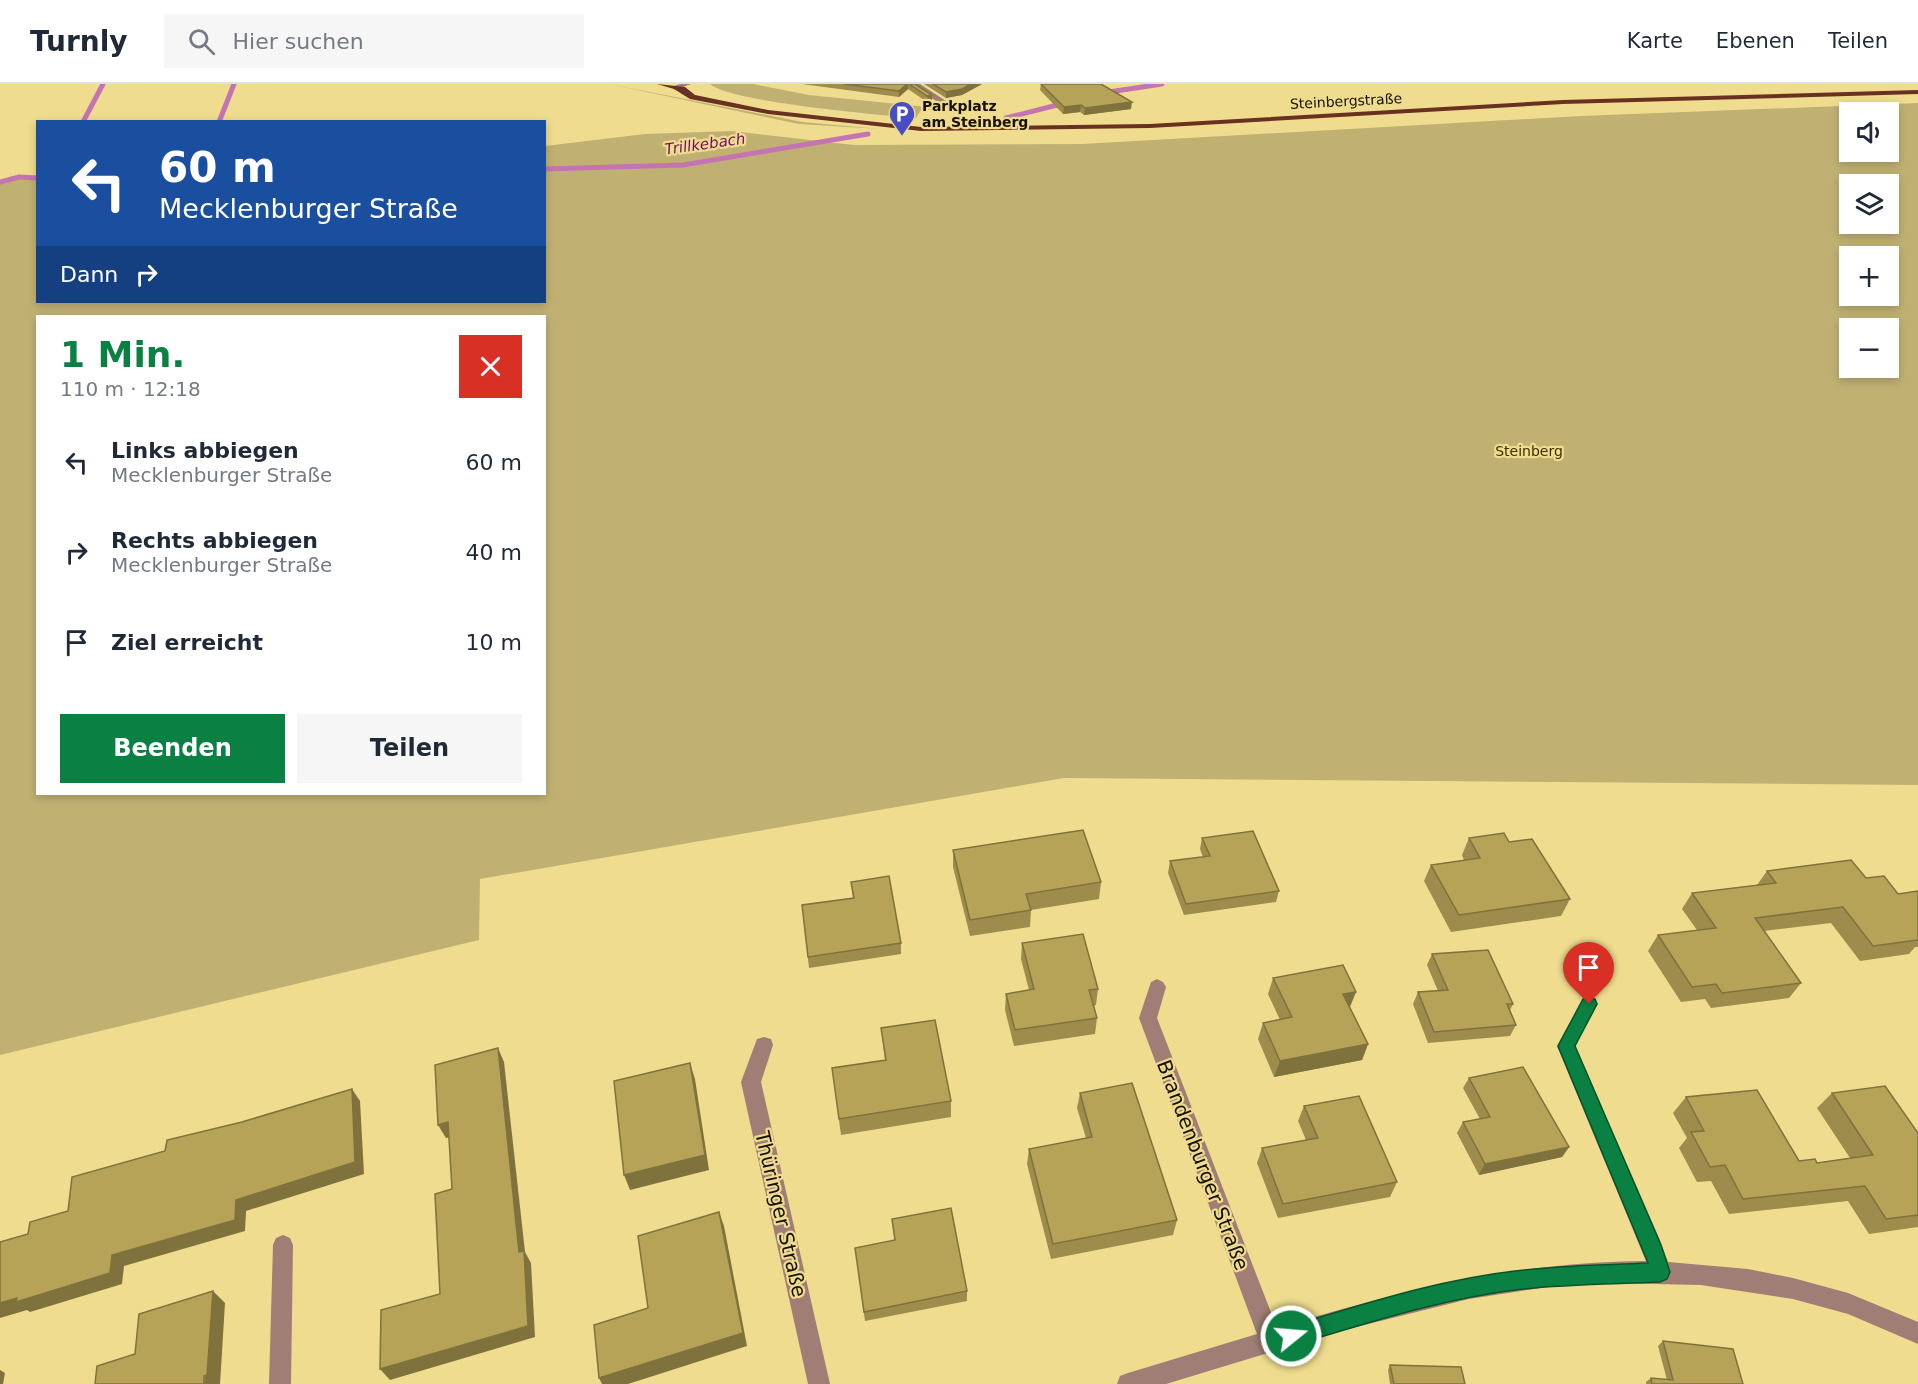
<!DOCTYPE html>
<html lang="de">
<meta charset="utf-8">
<style>
body{margin:0;font-family:"DejaVu Sans",sans-serif;background:#f6f6f7;color:#1f2937;height:100vh;display:flex;flex-direction:column;font-size:22px;white-space:nowrap}
*{box-sizing:border-box;margin:0}
p{font-size:20px;color:#747a83}
.icon{flex:none;width:33px;height:33px;fill:none;stroke:currentColor;stroke-width:2;stroke-linecap:round;stroke-linejoin:round}
.map{position:relative;flex:1;overflow:hidden}
.drawer{position:absolute;left:36px;top:231px;width:510px;height:480px;display:flex;flex-direction:column;background:#fff;border-radius:0px;box-shadow:0 3px 9px #0003}
.drawer>*{flex:none}
.hud{position:absolute;left:36px;top:36px;width:510px;height:183px;border-radius:0px;box-shadow:0 3px 9px #0003;background:#1a4fa0;color:#fff;overflow:hidden}
.controls{position:absolute;left:1839px;top:18px;display:grid;gap:12px}
.controls a{display:grid;place-items:center;width:60px;height:60px;border-radius:0px;background:#fff;box-shadow:0 3px 9px #0003;font-size:30px}
.pin{position:absolute;display:grid;place-items:center;width:51px;height:51px;color:#fff;margin:-62px -26px;border-radius:50% 50% 50% 0;rotate:-45deg;box-shadow:0 0 6px #0007}
.pin .icon{rotate:45deg}
.me{position:absolute;width:66px;margin:-33px;rotate:73deg;stroke-linejoin:round;filter:drop-shadow(0 0 4px #0008)}
.turn{display:flex;align-items:center;gap:21px;height:126px;padding:0 24px;font-size:27px}
.turn .icon{width:78px;height:78px;stroke-width:2.5}
.turn b{display:block;font-size:42px;line-height:51px}
.then{display:flex;align-items:center;height:57px;padding:0 24px;background:#0003;gap:12px;font-size:22px}
.round{display:grid;place-items:center;flex:none;width:63px;height:63px;border-radius:0px;background:#f6f6f7}
.overview{display:flex;align-items:center;justify-content:space-between;height:102px;padding:0 24px}
h1{font-size:36px;font-weight:600;line-height:45px;color:#0b8043}
.primary-button{display:flex;gap:12px;margin-top:auto;padding:12px 24px}
.primary-button a{flex:1;height:69px;border-radius:0px;background:#0b8043;color:#fff;font-size:24px;font-weight:600;line-height:69px;text-align:center}
.primary-button a+a{background:#f6f6f7;color:#1f2937}
ul{padding:0;list-style:none}
li{display:flex;align-items:center;gap:18px;height:90px;padding:0 24px}
li div{flex:1}
li b{display:block;font-size:22px}
li em{font-style:normal}
header{display:flex;align-items:center;gap:36px;box-sizing:border-box;height:84px;padding:0 30px;background:#fff;border-bottom:2px solid #e0e1e3}
header strong{font-size:28px}
nav{display:flex;gap:33px;margin-inline-start:auto;font-size:21px}
.search{width:420px;height:54px;background:#f6f6f7;display:flex;align-items:center;gap:15px;box-sizing:border-box;padding:0 21px;border-radius:0px;color:#747a83;font-size:22px}
.map>svg:first-child{display:block}
.green{fill:#c0b173;fill-rule:evenodd}
.lines{fill:none;stroke-linecap:round;stroke-linejoin:round}
.stream{stroke:#c574b3;stroke-width:5}
.minor{fill:#a07e75;fill-rule:evenodd}
.major{fill:#693122;fill-rule:evenodd}
.wall{fill:#9d8c4b}
.shaded-wall{fill:#7f723d}
.building{fill:#b6a357;stroke:#7f723d;stroke-width:1.5}
.route{fill:#0b8043;stroke:#07532c;stroke-width:1.5}
.labels{text-anchor:middle;stroke-width:4.5;stroke-linejoin:round;paint-order:stroke}
.far-street-label{font-size:14px;fill:#161000;stroke:#efdc8e}
.far-poi-label{font-size:14px;font-weight:bold;fill:#161000;stroke:#efdc8e;text-anchor:start}
.far-park-label{font-size:14px;fill:#392e00;stroke:#efdc8e}
.far-water-label{font-size:15px;font-style:italic;fill:#720c62;stroke:#efdc8e}
.near-street-label{font-size:20px;fill:#161000;stroke:#efdc8e}
</style>
<header>
<strong>Turnly</strong>
<div class="search"><svg class="icon" aria-label="search" viewBox="0 0 24 24"><circle cx="10" cy="10" r="6"/><path d="M15 15l6 6"/></svg>Hier suchen</div>
<nav><a>Karte</a><a>Ebenen</a><a>Teilen</a></nav>
</header>
<div class="map">
<svg width="1918" height="1300" viewBox="0 0 1918 1300">
<rect width="100%" height="100%" fill="#efdc8e"/>
<g class="green">
<path d="M609 0 802 38 881 45 799 40Z"/>
<path d="M710 0H753L809 11 937 24 936 26H921L916 34C882 31 730 18 710 0Z"/>
<path d="M1918 19V701L1064 694 480 795 479 856 0 971V99L18 94 37 95 38 218H544L545 62 645 50 732 47 854 61 1082 60 1581 32ZM1888 28V68H1850V28ZM1888 100V140H1850V100ZM1888 172V212H1850V172ZM38 232H544V710H38ZM1888 244V284H1850V244Z"/>
</g>
<g class="lines">
<g class="stream">
<path d="M1102 9 1162 0"/>
<path d="M1006 34 1065 19"/>
<path d="M83 38 103 0"/>
<path d="M219 38 234 0"/>
<path d="M544 85 683 81 868 50"/>
<path d="M0 98 19 93 38 94"/>
</g>
<g class="minor">
<path d="M680 0H691L674 6V2Z"/>
<path d="M911 0H920L946 17 939 19Z"/>
<path d="M1157 895 1163 898 1166 903 1157 934 1277 1244C1399 1207 1517 1178 1646 1177L1557 962 1583 915 1589 912 1595 915 1598 920 1575 962 1659 1154 1668 1178 1748 1185 1793 1194 1848 1209 1918 1238V1260L1848 1230 1793 1215 1701 1201 1607 1199 1560 1201 1469 1215 1340 1247 1166 1300H1117L1120 1292 1128 1289 1257 1250 1139 934 1151 898Z"/>
<path d="M764 953 771 955 773 961 761 998 830 1300H808L741 998 757 955Z"/>
<path d="M283 1151 290 1154 293 1161 291 1300H269L273 1161 276 1154Z"/>
</g>
<path class="major" d="M657 0 685 3 695 11 768 26 921 43 1150 40 1563 16 1918 6V10L1563 20 1150 44 921 47 768 30 690 15 674 5Z"/>
</g>
<g class="wall">
<path d="M802 0H915L932 17 927 18 908 5 899 13Z"/>
<path d="M924 0H982L962 11 946 14Z"/>
<path d="M1041 0H1101L1131 25 1084 31 1080 28 1063 30 1040 6Z"/>
<path d="M1202 754 1279 807 1276 818 1184 831 1168 789 1170 777 1203 773 1200 765Z"/>
<path d="M1469 754 1509 758 1570 815 1561 832 1451 848 1424 797 1431 781 1464 776 1462 771Z"/>
<path d="M953 766 1101 798 1099 815 1031 826 1030 843 970 852 953 783Z"/>
<path d="M1767 787 1866 794 1898 810 1918 807V863H1915L1909 870 1860 877 1831 839 1764 847 1801 899 1789 914 1711 924 1705 915 1681 918 1648 867 1658 851 1697 846 1682 825 1692 809 1757 801Z"/>
<path d="M851 798 901 859V870L809 884 802 821 853 814Z"/>
<path d="M1022 859 1098 905 1096 921 1094 922 1097 934 1095 950 1014 962 1005 926 1006 910 1029 906 1021 875Z"/>
<path d="M1432 870 1513 920 1510 926 1516 941 1510 952 1428 959 1413 920 1418 908 1438 907 1427 881Z"/>
<path d="M1273 894 1356 908 1350 923 1368 960 1362 976 1274 993 1258 955 1263 939 1280 936 1268 910Z"/>
<path d="M881 944 951 1017V1033L841 1051 832 984 885 976Z"/>
<path d="M1469 994 1569 1063 1562 1073 1479 1091 1457 1049 1463 1038 1480 1035 1463 1004Z"/>
<path d="M1080 1009 1177 1136 1173 1151 1051 1175 1027 1080 1029 1065 1086 1054 1077 1024Z"/>
<path d="M1832 1009 1918 1049V1143L1869 1150 1848 1117 1729 1130 1711 1097 1697 1098 1679 1064 1687 1054 1673 1029 1686 1013 1799 1077 1817 1079 1850 1074 1817 1024Z"/>
<path d="M1304 1022 1397 1098 1390 1113 1278 1134 1257 1079 1262 1064 1306 1056 1298 1037Z"/>
<path d="M892 1135 967 1207V1217L865 1237 855 1164 895 1157Z"/>
<path d="M1663 1257 1743 1300H1646V1298L1651 1294 1667 1296 1658 1262Z"/>
<path d="M1390 1281 1465 1300H1390L1388 1286Z"/>
</g>
<g class="shaded-wall">
<path d="M907 0H908V5L899 13V7Z"/>
<path d="M971 0H982L962 11 946 14V8Z"/>
<path d="M932 11V17L927 18V12Z"/>
<path d="M1132 18 1131 25 1084 31 1085 24Z"/>
<path d="M1081 21 1080 28 1063 30 1064 23Z"/>
<path d="M1356 908 1349 924 1343 910Z"/>
<path d="M1368 960 1362 976 1274 993 1280 977Z"/>
<path d="M498 964 504 978 525 1168 531 1179 535 1253 390 1296 380 1285 519 1168Z"/>
<path d="M690 979 695 995 709 1086 630 1106 624 1091Z"/>
<path d="M352 1005 360 1017 364 1090 246 1127 245 1147 124 1182 122 1200 30 1228 27 1226 0 1234V1219L112 1171Z"/>
<path d="M448 1038 456 1052 446 1054 438 1041Z"/>
<path d="M1569 1063 1562 1073 1479 1091 1485 1080Z"/>
<path d="M719 1128 724 1142 747 1262 628 1300H602L599 1294Z"/>
<path d="M213 1207 225 1219 220 1300H204Z"/>
<path d="M0 1286 5 1289 3 1300H0Z"/>
</g>
<g class="building">
<path d="M844 0H907L899 7Z"/>
<path d="M909 0H915L932 11 927 12Z"/>
<path d="M933 0H971L962 5 946 8Z"/>
<path d="M1041 0H1101L1132 18 1085 24 1081 21 1064 23Z"/>
<path d="M1083 746 1101 798 1026 810 1031 826 970 836 953 766Z"/>
<path d="M1253 747 1279 807 1186 820 1170 777 1210 772 1202 754Z"/>
<path d="M1504 749 1509 758 1532 755 1570 815 1459 831 1431 781 1480 774 1469 754Z"/>
<path d="M1851 776 1866 794 1884 792 1898 810 1918 807V856L1873 862 1843 823 1755 834 1801 899 1722 909 1716 900 1692 903 1658 851 1716 844 1692 809 1776 799 1767 787Z"/>
<path d="M889 792 901 859 808 873 802 821 854 814 851 798Z"/>
<path d="M1083 850 1098 905 1089 906 1097 934 1015 946 1006 910 1034 905 1022 859Z"/>
<path d="M1488 866 1513 920H1507L1516 941 1434 948 1418 908 1448 906 1432 870Z"/>
<path d="M1343 881 1356 908 1343 910 1368 960 1280 977 1263 939 1292 933 1273 894Z"/>
<path d="M935 936 951 1017 839 1035 832 984 886 976 881 944Z"/>
<path d="M498 964 519 1168 524 1167 528 1242 380 1285 381 1226 440 1210 435 1110 452 1105 448 1038 438 1041 435 981Z"/>
<path d="M690 979 705 1071 624 1091 614 997Z"/>
<path d="M1523 983 1569 1063 1485 1080 1463 1038 1490 1033 1469 994Z"/>
<path d="M1132 999 1177 1136 1053 1160 1029 1065 1092 1053 1080 1009Z"/>
<path d="M1885 1002 1918 1049V1131L1886 1135 1865 1102 1743 1115 1725 1081 1710 1083 1691 1048 1704 1047 1686 1013 1757 1006 1799 1077 1815 1075 1817 1079 1873 1071 1832 1009Z"/>
<path d="M352 1005 355 1078 236 1116 235 1136 112 1171 110 1189 16 1218 17 1214 0 1219V1158L28 1150 30 1138 68 1127 72 1093 165 1067 167 1056 242 1038Z"/>
<path d="M1359 1012 1397 1098 1283 1120 1262 1064 1318 1054 1304 1022Z"/>
<path d="M951 1124 967 1207 864 1228 855 1164 895 1156 892 1135Z"/>
<path d="M719 1128 743 1249 599 1294 594 1241 648 1224 638 1152Z"/>
<path d="M213 1207 207 1291 204 1292V1300H95L97 1282 135 1270 139 1230Z"/>
<path d="M1663 1257 1733 1265 1743 1300H1652L1651 1294 1673 1296Z"/>
<path d="M1390 1281 1461 1283 1465 1300H1394Z"/>
</g>
<path class="route" d="M1589 913 1595 915 1597 920 1575 962 1661 1161 1670 1188 1667 1195 1660 1198C1615 1200 1568 1200 1523 1205 1444 1214 1367 1239 1291 1262L1284 1259 1281 1252 1284 1245 1291 1242C1367 1219 1444 1194 1524 1186 1565 1181 1607 1181 1648 1179L1558 962 1583 915Z"/>
<defs>
<g id="parking-pin" transform="scale(1.35)"><path d="M0 17L-7.5 6A9.5 9.5 0 1 1 7.5 6Z" fill="#494dc3" stroke="#efdc8e"/><path d="M-3.5-5.5H1a3.5 3.5 0 0 1 0 7H-1V5.5H-3.5ZM-1-3.4V-.6H.8a1.4 1.4 0 0 0 0-2.8Z" fill="#fff"/></g>
</defs>
<g fill-rule="evenodd">
<use href="#parking-pin" x="902" y="30"/>
</g>
<g class="labels">
<g class="far-street-label">
<text transform="translate(1346 17) rotate(-3)" y="5">Steinbergstraße</text>
</g>
<g class="far-poi-label">
<text x="922" y="27">Parkplatz<tspan x="922" dy="16">am Steinberg</tspan></text>
</g>
<g class="far-park-label">
<text x="1529" y="372">Steinberg</text>
</g>
<g class="far-water-label">
<text transform="translate(705 60) rotate(-8)" y="5">Trillkebach</text>
</g>
<g class="near-street-label">
<text transform="translate(1203 1081) rotate(69)" y="7">Brandenburger Straße</text>
<text transform="translate(781 1130) rotate(77)" y="7">Thüringer Straße</text>
</g>
</g>
</svg>
<div class="controls">
<a><svg class="icon" aria-label="sound" viewBox="0 0 24 24"><path d="M4 9h4l5-4v14l-5-4H4zM17 9q2 3 0 6"/></svg></a>
<a><svg class="icon" aria-label="layers" viewBox="0 0 24 24"><path d="M12 4l9 5-9 5-9-5zM3 14l9 5 9-5"/></svg></a>
<a>+</a>
<a>−</a>
</div>
<div class="pin" style="left:1589px;top:920px;background:#d93025"><svg class="icon" aria-label="arrive" viewBox="0 0 24 24"><path d="M6 21V4h12l-3 4 3 4H6"/></svg></div>
<svg class="me" style="left:1291px;top:1252px" viewBox="-20 -20 40 40"><circle r="17" fill="#0b8043" stroke="#fff" stroke-width="3"/><path d="M0-11L8 9 0 5-8 9z" fill="#fff"/></svg>
<div class="hud">
<div class="turn"><svg class="icon" aria-label="left" viewBox="0 0 24 24"><path d="M17 20v-9H6M10 6l-5 5 5 5"/></svg><div><b>60 m</b>Mecklenburger Straße</div></div>
<div class="then">Dann<svg class="icon" aria-label="right" viewBox="0 0 24 24"><path d="M7 20v-9h11M14 6l5 5-5 5"/></svg></div>
</div>
<section class="drawer">
<div class="overview"><div><h1>1 Min.</h1><p>110 m · 12:18</p></div><a class="round" style="background:#d93025;color:#fff"><svg class="icon" aria-label="close" viewBox="0 0 24 24"><path d="M6 6l12 12M18 6L6 18"/></svg></a></div>
<ul>
<li><svg class="icon" aria-label="left" viewBox="0 0 24 24"><path d="M17 20v-9H6M10 6l-5 5 5 5"/></svg><div><b>Links abbiegen</b><p>Mecklenburger Straße</p></div><em>60 m</em></li>
<li><svg class="icon" aria-label="right" viewBox="0 0 24 24"><path d="M7 20v-9h11M14 6l5 5-5 5"/></svg><div><b>Rechts abbiegen</b><p>Mecklenburger Straße</p></div><em>40 m</em></li>
<li><svg class="icon" aria-label="arrive" viewBox="0 0 24 24"><path d="M6 21V4h12l-3 4 3 4H6"/></svg><div><b>Ziel erreicht</b></div><em>10 m</em></li>
</ul>
<div class="primary-button"><a>Beenden</a><a>Teilen</a></div>
</section>
</div>
